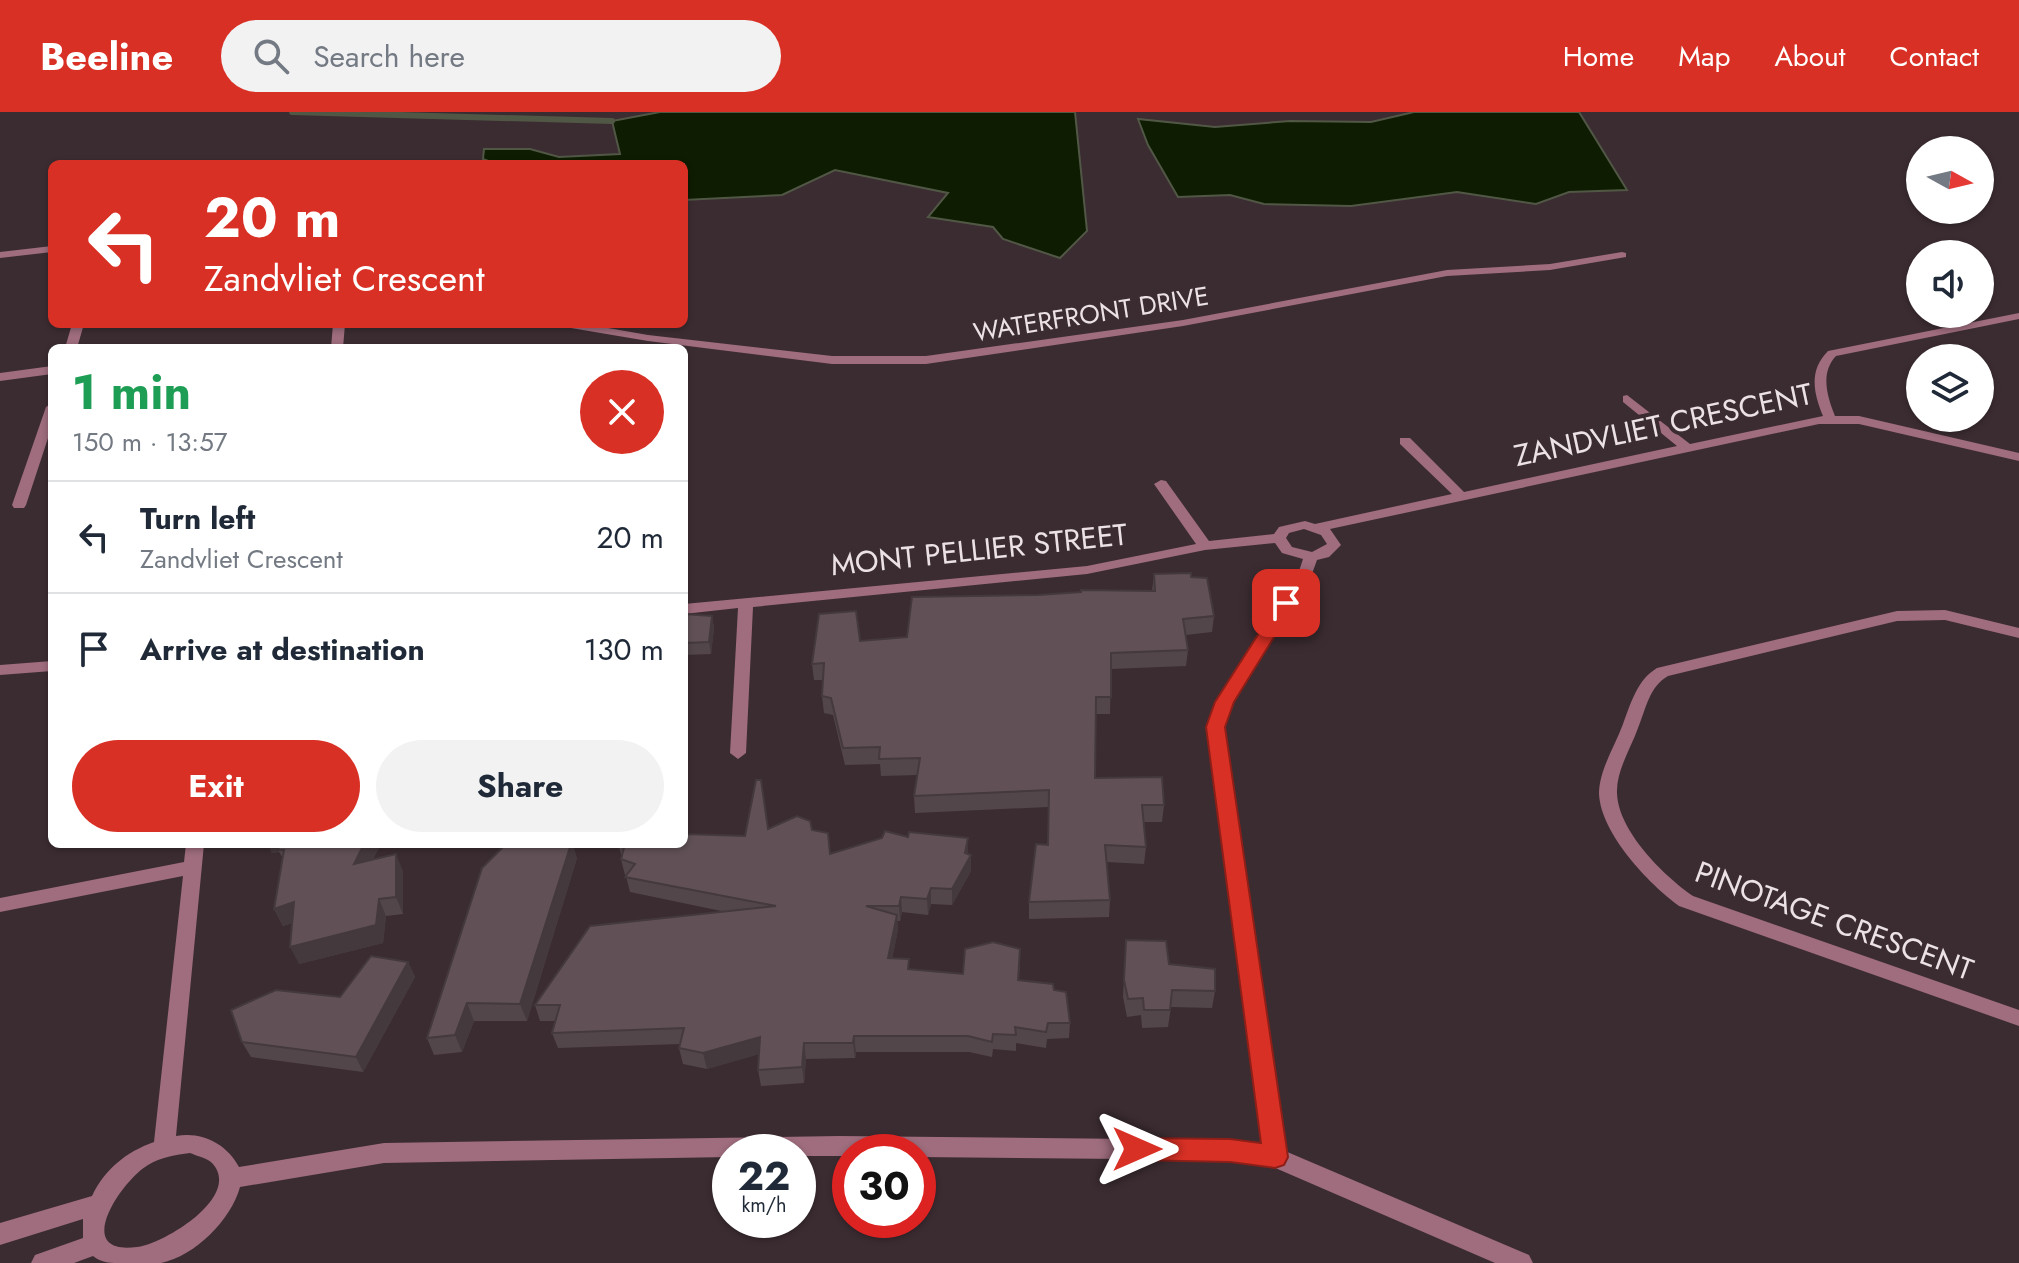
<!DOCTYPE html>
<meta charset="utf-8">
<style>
body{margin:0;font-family:Jost,sans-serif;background:#f2f2f3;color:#1f2937;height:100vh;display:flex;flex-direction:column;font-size:30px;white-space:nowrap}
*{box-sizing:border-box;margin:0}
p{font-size:26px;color:#747a83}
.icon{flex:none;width:44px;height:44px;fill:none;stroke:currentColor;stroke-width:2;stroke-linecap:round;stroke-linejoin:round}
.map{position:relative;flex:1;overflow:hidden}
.side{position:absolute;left:48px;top:232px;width:640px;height:504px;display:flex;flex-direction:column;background:#fff;border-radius:12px;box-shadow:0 2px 6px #0004}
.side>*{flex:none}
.top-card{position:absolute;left:48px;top:48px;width:640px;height:168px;border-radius:12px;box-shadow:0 2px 6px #0004;background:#d93025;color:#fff;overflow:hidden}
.needle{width:52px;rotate:98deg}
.fabs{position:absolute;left:1906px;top:24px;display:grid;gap:16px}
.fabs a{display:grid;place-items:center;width:88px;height:88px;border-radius:50%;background:#fff;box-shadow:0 2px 6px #0004;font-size:40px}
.speed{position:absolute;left:712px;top:1022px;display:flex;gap:16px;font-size:40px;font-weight:700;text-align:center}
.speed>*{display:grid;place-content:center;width:104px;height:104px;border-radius:50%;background:#fff;box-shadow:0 2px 6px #0004;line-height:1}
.speed small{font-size:20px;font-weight:400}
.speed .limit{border:12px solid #d22;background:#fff;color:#111}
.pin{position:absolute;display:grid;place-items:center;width:68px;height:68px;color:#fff;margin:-34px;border-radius:16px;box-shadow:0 4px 12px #0006}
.me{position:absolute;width:88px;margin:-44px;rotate:90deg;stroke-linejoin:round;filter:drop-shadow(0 0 6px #0008)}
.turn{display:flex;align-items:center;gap:28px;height:168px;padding:0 24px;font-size:36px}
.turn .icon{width:104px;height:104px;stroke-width:2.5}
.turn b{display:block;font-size:56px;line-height:68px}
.round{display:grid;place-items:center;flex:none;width:84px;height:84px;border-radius:42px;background:#f2f2f3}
.headline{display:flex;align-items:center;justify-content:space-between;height:136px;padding:0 24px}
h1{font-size:48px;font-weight:700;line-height:60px;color:#1e9e55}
.cta{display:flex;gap:16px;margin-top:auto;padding:16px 24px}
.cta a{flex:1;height:92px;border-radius:48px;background:#d93025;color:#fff;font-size:32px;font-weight:700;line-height:92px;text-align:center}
.cta a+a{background:#f2f2f3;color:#1f2937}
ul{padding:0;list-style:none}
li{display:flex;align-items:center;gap:24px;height:112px;padding:0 24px;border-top:2px solid #e0e1e3}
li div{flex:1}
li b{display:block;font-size:30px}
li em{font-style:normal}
header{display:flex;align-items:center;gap:48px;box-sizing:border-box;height:112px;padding:0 40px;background:#d93025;color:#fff}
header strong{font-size:38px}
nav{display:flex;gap:44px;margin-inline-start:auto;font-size:28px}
.search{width:560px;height:72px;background:#f2f2f3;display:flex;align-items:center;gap:20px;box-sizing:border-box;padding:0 28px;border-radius:44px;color:#747a83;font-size:30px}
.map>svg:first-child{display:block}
.water{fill:#0e1c01;stroke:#515745;stroke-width:2}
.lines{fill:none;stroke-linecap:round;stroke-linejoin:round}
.stream{stroke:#515745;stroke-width:6}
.minor{fill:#9f6d7d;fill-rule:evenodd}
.wall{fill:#53464a}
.shaded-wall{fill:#44393c}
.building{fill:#615156;stroke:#44393c;stroke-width:2}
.route{fill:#d93025;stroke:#8d1f18;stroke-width:2}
.labels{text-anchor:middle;stroke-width:8;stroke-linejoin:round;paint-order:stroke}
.far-street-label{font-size:26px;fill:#ece2e5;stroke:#3b2c31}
.street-label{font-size:30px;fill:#ece2e5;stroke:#3b2c31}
</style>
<header>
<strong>Beeline</strong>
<div class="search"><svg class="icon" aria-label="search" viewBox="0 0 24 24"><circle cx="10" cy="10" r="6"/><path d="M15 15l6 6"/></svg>Search here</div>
<nav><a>Home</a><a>Map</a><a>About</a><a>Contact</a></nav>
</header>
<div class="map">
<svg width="2019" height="1151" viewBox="0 0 2019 1151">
<rect width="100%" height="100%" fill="#3b2c31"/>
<g class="water">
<path d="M660 0H1075L1087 119 1060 146 1003 127 993 115 928 105 948 81 835 58 782 83 684 88V52H496L483 47 484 37H530L559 45 620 42 612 9Z"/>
<path d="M1414 0H1579L1627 78 1569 80 1536 92 1457 80 1351 94 1264 92 1230 83 1178 85 1148 33 1138 7 1215 15 1290 9 1371 10Z"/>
</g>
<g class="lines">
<path class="stream" d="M292 0 612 9"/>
<g class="minor">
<path d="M52 134V140L0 146V140Z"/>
<path d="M1622 140 1626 141V145L1550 158 1447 164 1183 214 926 252H832L648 229 565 215 559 212H585L648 223 832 244H926L1183 208 1447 158 1550 152Z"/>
<path d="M2019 201V207L1836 244C1820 261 1827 284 1835 304H1859L2019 341V349L1859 312H1819L1330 417 1341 433 1329 445 1317 448 1313 459 1233 590 1223 615 1285 1039 1529 1143 1533 1151H1495L1273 1055 1230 1048 918 1045V1040H850V1044H798V1040H730V1045L384 1051 240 1075C231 1108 195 1144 161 1151 149 1151 134 1151 123 1151 111 1151 101 1151 93 1144L74 1151H31L35 1143 83 1126V1107L0 1133V1111L92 1084C105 1057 126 1040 154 1030L183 764 0 800V786L184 750 186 732H204L176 1024C202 1019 227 1032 239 1055L384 1031 839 1024 1230 1028 1262 1033 1207 615 1217 590 1299 459 1303 447 1282 441 1275 431 1205 438 1087 462 753 495 746 641 738 647 730 641 738 496 684 502V492L1087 454 1196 432 1154 372 1161 368 1166 369 1209 429 1274 422 1279 415 1305 409 1315 412 1452 382 1400 332V326H1410L1464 380 1677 334 1623 290V284L1627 283 1690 332 1823 304C1813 280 1809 258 1828 239ZM1304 417 1321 423 1327 432 1312 440 1292 435 1286 426 1289 421ZM190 1041C197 1044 207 1046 212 1051 243 1084 164 1132 137 1135 71 1144 121 1069 148 1053 161 1045 176 1043 190 1041Z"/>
<path d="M72 212H84L77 236H65Z"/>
<path d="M333 212H345L343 236H331Z"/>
<path d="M52 254V262L0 269V261Z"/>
<path d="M52 291V314L26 393 24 396H14L12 393 46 295Z"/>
<path d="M1945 498 2019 516V526L1945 508 1897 509 1668 564C1649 575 1646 597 1638 616 1631 636 1616 659 1617 681 1618 719 1664 764 1693 784L2019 898V914L1679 794C1649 772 1601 722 1599 682 1599 658 1615 634 1623 612 1631 591 1637 568 1657 556L1897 499Z"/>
<path d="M52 549V559L0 563V553Z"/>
</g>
</g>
<g class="wall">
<path d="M1154 462 1191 465 1214 504 1212 520 1186 523 1188 538 1186 554 1111 557 1110 602H1096L1095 666 1164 693 1162 710H1144L1146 735 1144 752 1107 750 1110 788 1109 805 1029 807V790L1048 733V695L915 701 914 684 918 663 881 664 880 652 845 653 833 603 824 601 822 584 823 568H814L812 552 860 529 907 525 1038 483 1152 479Z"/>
<path d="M684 502 712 504 714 516 711 542 684 543Z"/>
<path d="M768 717 812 718 831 742 908 725 968 726V742L971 759 952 793 931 792 928 803 902 800 900 809H897L898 818 892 847 909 857 963 862 1020 853 1019 868 1054 878 1070 911 1069 926 1047 927 1046 936 1016 931V939L993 937 992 945 969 940H856L855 946 806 947 804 971 761 974 758 958 759 942 707 957 683 952 679 936 680 932 558 936 552 921 555 909H540L535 893 726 800 630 780 626 764 625 763 621 747 622 742H621L618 732H684L745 724Z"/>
<path d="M268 732H381L373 747 403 759V802L386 804 383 831 299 852 292 811 283 814 274 797 283 746 279 740 272 741Z"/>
<path d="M577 746 527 909H474L462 940 434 943 427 926Z"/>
<path d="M1126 828 1215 879 1212 896 1171 895 1168 915 1142 916 1141 903 1127 905 1123 885Z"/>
<path d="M408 850 415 865 363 960 251 945 242 930 340 885Z"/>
</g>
<g class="shaded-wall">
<path d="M712 504 714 516 711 542 709 530Z"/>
<path d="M968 726V742L971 743V759L952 793V777L965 741Z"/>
<path d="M268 732H288L278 738 279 740 272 741Z"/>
<path d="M364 732H381L361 769 354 752Z"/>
<path d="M571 732H573L577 746 527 909 520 892Z"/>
<path d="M396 742 403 759V802L396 785Z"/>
<path d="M931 776V792L928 803 927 787Z"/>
<path d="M901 785 902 800 900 809 899 794Z"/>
<path d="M379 787 386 804 383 831 299 852 290 835Z"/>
<path d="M294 790 302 808 283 814 274 797Z"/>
<path d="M897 803 898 818 889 862 888 846Z"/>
<path d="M408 850 415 865 363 960 356 945Z"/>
<path d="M467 891 474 909 462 940 455 923Z"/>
<path d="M854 924 856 940 855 946 853 931Z"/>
<path d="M760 925 763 941 707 957 703 941Z"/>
<path d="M804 931 806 947 804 971 802 955Z"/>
</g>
<g class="building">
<path d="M1191 461V465L1207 466 1214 504 1183 507 1188 538 1111 541V585H1096L1095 666 1162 665 1164 693H1142L1146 735 1105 733 1110 788 1029 790 1036 732 1048 733 1049 678 914 684 920 646 879 647 880 635 843 636 831 586 822 584 824 551 812 552 819 502 856 499 860 529 907 525 912 485 1038 483 1081 480V478L1155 479 1154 462Z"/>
<path d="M684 502 712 504 709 530 684 531Z"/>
<path d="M756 668H761L768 717 797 704 810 709 812 718 828 721 830 742 882 726 885 719 908 725 909 720 968 726 965 741 971 743 952 777 931 776 927 787 901 785 899 794H866L897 803 888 846 909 847 908 857 963 862 965 837 993 830 1020 837 1018 868 1053 872 1054 878 1066 880 1070 911H1048L1046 920 1015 915 1016 923 993 922 992 930 968 924H854L853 931H804L802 955 758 958 760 925 703 941 679 936 684 916 552 921 560 893H535L590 814 776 794 625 765 635 752 621 747 625 732H684V722L745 724Z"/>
<path d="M280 732H364L354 752 396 742V785L379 787 376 813 290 835 294 790 274 797 284 738H278Z"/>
<path d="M506 732H571L520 892 467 891 455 923 427 926 482 756Z"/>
<path d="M1126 828 1166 829 1169 852 1215 857V879L1172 878 1170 898H1144L1143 886 1128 887 1124 868Z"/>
<path d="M371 844 408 850 356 945 242 930 231 898 276 878 340 885Z"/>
</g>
<path class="route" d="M1286 486 1295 491 1234 590 1225 615 1288 1045 1284 1053 1275 1056 1230 1050 1137 1048 1128 1045 1124 1037 1128 1029 1137 1026 1230 1027 1261 1031 1206 615 1215 590 1280 488Z"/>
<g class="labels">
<g class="far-street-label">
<text transform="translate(1091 202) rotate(-9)" y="9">WATERFRONT DRIVE</text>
</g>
<g class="street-label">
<text transform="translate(1663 313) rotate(-12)" y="10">ZANDVLIET CRESCENT</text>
<text transform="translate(979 438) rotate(-6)" y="10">MONT PELLIER STREET</text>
<text transform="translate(1834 809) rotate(20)" y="10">PINOTAGE CRESCENT</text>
</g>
</g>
</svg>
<div class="fabs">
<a><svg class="needle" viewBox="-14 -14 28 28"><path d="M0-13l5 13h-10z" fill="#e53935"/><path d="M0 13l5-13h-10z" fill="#747a83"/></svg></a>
<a><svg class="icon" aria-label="sound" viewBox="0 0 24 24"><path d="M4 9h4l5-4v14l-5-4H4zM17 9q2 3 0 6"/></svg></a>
<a><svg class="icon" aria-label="layers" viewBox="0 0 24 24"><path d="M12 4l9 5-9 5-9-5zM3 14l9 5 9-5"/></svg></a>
</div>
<div class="speed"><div>22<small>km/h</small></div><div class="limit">30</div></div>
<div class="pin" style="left:1286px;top:491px;background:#d93025"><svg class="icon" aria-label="arrive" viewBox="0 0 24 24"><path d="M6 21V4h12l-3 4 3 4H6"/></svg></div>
<svg class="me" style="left:1137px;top:1037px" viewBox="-20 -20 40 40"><path d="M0-17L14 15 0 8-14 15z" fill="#d93025" stroke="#fff" stroke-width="4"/></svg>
<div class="top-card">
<div class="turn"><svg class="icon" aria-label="left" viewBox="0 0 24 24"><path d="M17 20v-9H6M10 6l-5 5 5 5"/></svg><div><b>20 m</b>Zandvliet Crescent</div></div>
</div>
<section class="side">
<div class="headline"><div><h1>1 min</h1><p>150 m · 13:57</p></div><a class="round" style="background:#d93025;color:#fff"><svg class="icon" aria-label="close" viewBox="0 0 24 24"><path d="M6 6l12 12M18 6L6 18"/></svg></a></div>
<ul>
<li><svg class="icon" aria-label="left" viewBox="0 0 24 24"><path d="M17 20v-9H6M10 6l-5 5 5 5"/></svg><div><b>Turn left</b><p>Zandvliet Crescent</p></div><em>20 m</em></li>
<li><svg class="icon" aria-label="arrive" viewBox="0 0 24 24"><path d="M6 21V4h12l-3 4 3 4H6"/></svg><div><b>Arrive at destination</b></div><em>130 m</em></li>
</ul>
<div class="cta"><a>Exit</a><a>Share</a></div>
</section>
</div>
